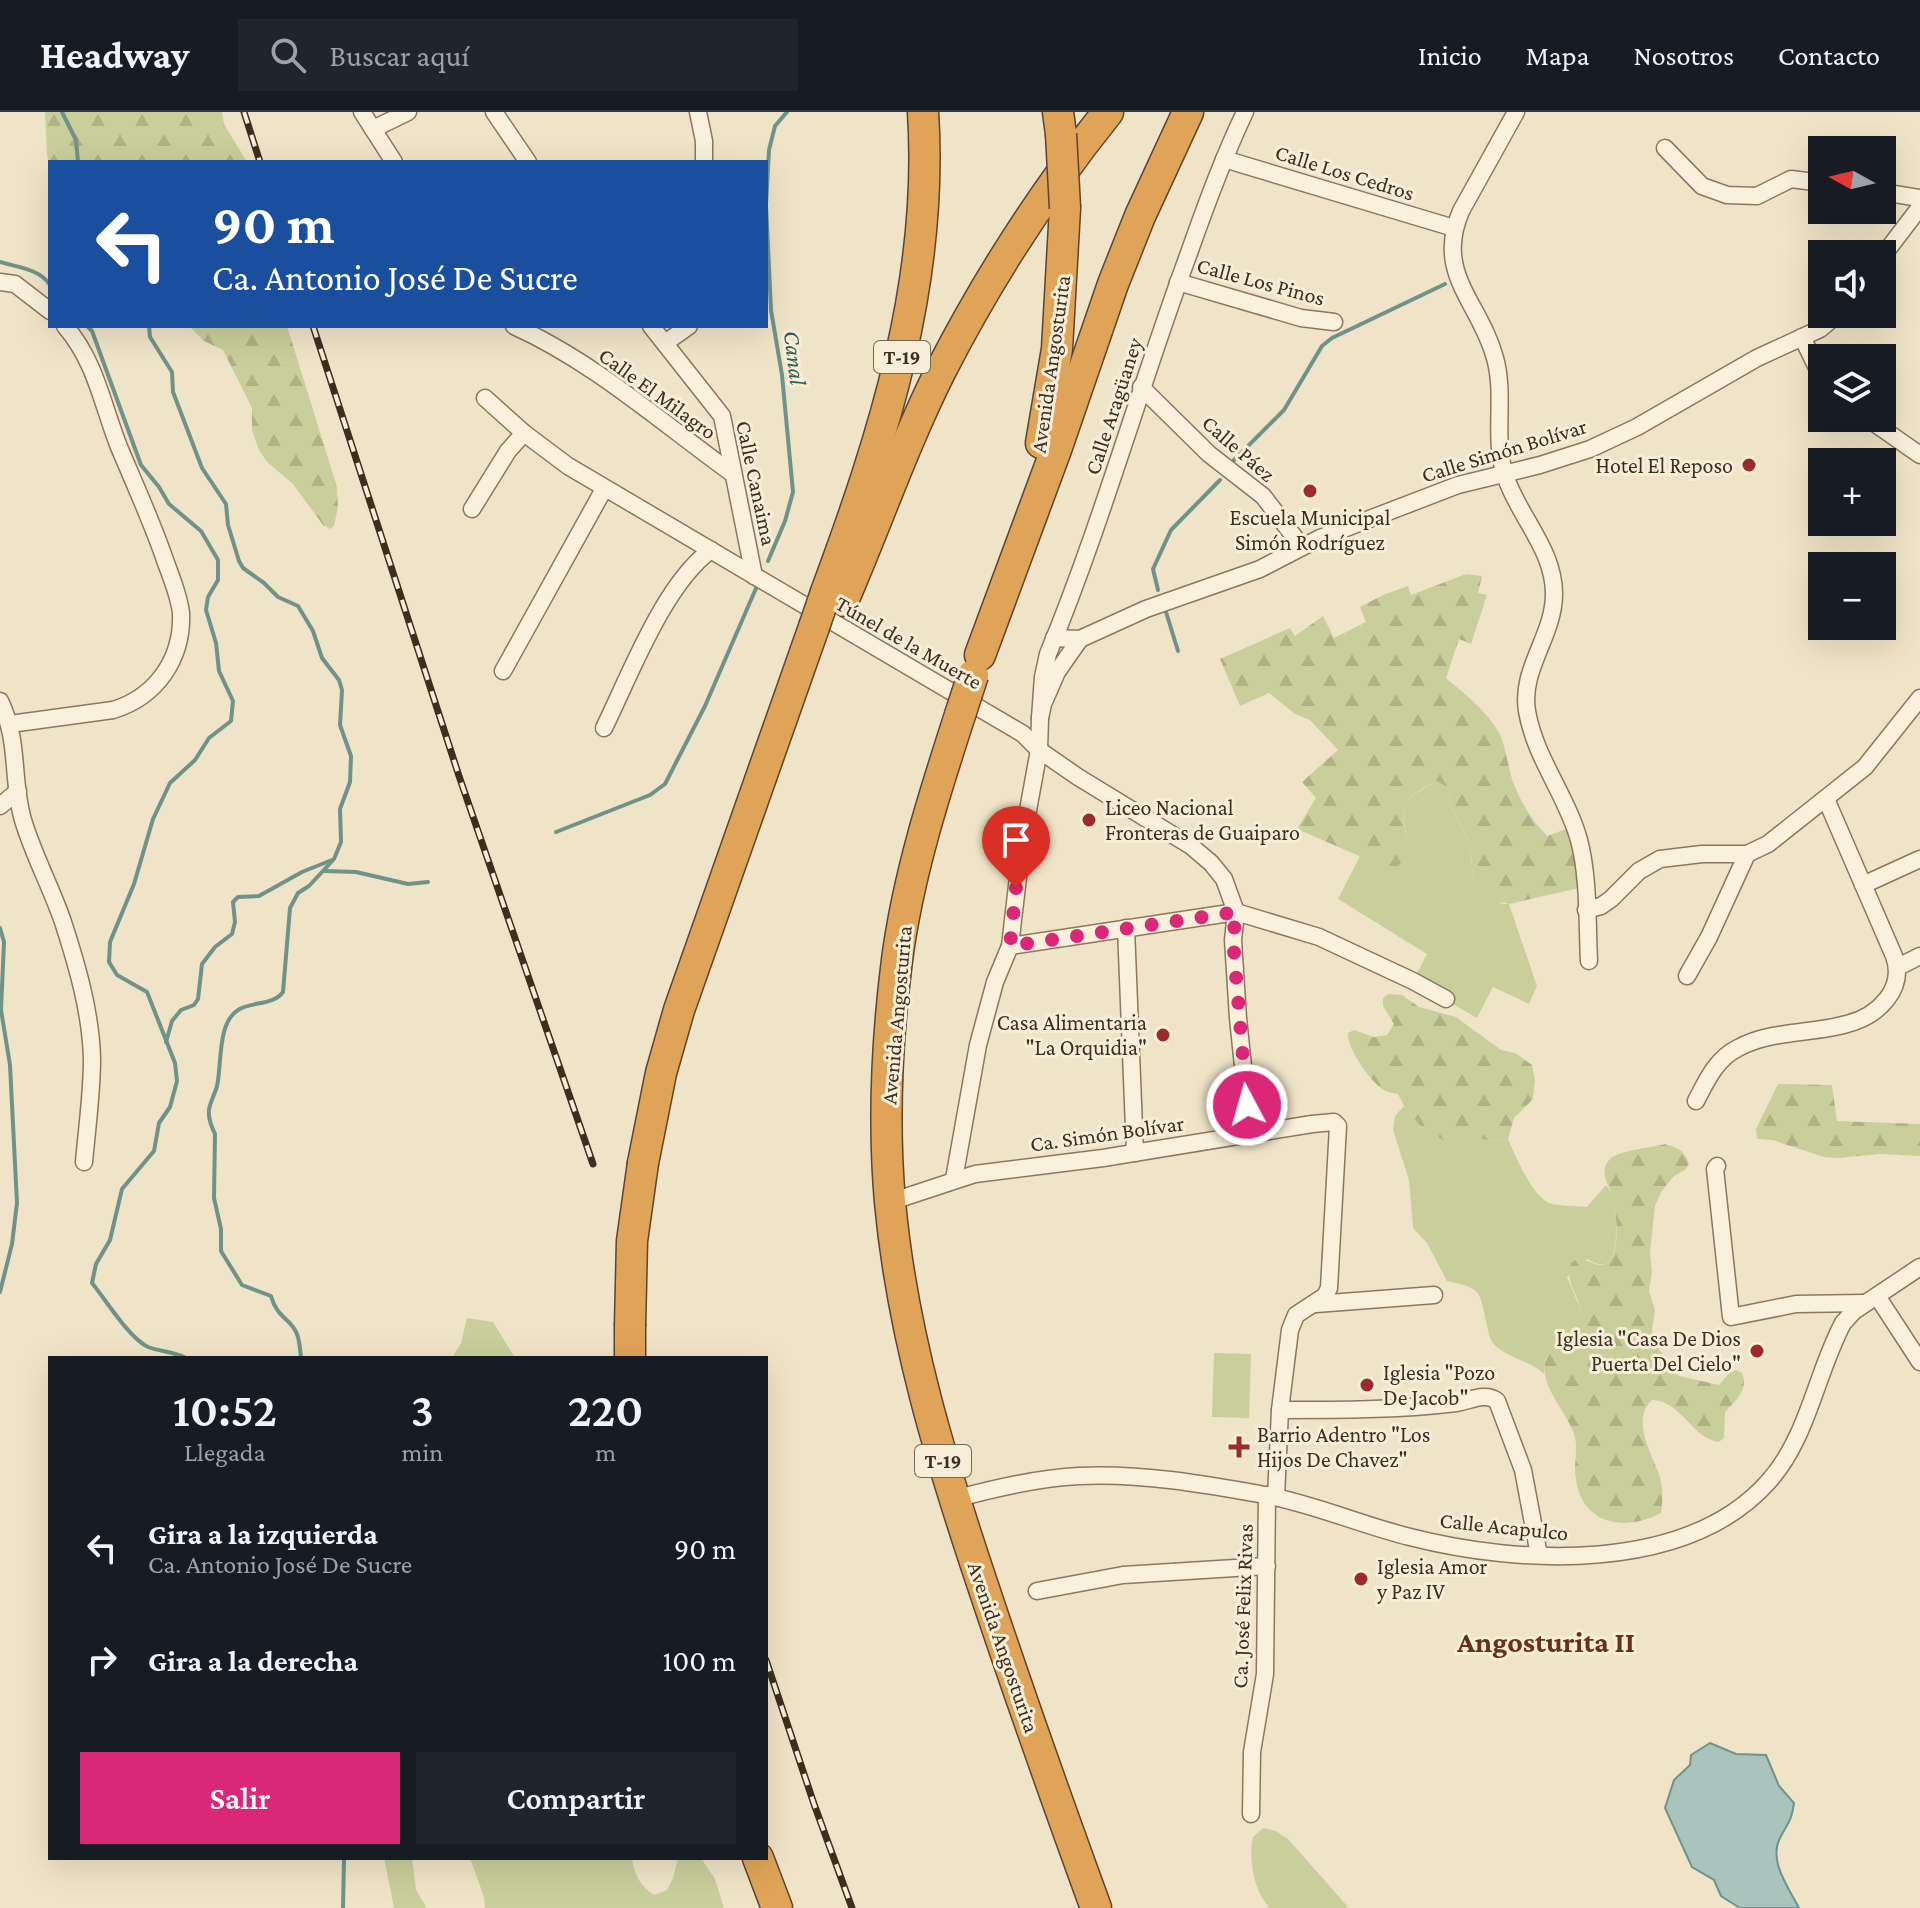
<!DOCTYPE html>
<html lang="es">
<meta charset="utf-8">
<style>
body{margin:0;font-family:"Crimson Pro",serif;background:#20242c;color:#f1f3f6;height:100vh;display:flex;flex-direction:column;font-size:30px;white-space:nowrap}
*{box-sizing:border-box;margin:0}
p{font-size:26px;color:#9ea1a6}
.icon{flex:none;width:44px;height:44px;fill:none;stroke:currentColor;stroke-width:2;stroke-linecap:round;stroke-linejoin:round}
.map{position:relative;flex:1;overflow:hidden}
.panel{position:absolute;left:48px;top:1244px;width:720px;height:504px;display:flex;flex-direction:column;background:#171b24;border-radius:0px;box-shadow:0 8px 32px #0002}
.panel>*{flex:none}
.banner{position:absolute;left:48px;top:48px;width:720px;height:168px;border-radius:0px;box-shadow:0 8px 32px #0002;background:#1a4fa0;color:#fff;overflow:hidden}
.needle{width:52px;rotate:278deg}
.tools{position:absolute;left:1808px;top:24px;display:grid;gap:16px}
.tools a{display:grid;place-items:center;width:88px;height:88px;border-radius:0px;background:#171b24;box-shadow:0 8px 32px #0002;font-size:40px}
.pin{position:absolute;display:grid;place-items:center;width:68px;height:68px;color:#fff;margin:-82px -34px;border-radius:50% 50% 50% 0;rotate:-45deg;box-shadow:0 0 8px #0007}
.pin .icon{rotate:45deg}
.me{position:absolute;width:88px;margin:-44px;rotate:354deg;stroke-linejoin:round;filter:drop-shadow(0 0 6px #0008)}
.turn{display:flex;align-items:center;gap:28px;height:168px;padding:0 32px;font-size:36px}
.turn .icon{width:104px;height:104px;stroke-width:2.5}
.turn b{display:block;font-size:56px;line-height:68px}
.eta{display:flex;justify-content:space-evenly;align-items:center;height:136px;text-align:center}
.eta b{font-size:48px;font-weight:600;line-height:56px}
.cta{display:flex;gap:16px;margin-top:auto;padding:16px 32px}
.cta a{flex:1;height:92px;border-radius:0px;background:#db2777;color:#fff;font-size:32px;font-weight:600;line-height:92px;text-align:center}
.cta a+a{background:#20242c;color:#f1f3f6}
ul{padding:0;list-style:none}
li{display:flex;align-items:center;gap:24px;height:112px;padding:0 32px}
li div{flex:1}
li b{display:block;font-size:30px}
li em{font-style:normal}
header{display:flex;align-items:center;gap:48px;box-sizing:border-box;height:112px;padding:0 40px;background:#171b24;border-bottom:2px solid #363941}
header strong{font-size:38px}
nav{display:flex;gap:44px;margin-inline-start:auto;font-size:28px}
.search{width:560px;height:72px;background:#20242c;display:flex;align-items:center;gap:20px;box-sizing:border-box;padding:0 28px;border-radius:0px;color:#9ea1a6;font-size:30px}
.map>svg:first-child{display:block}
.green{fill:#c9cf9b}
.forest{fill:url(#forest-firs)}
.water{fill:#a9c4bc;stroke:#6f938a;stroke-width:2}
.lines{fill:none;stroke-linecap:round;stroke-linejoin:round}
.stream{stroke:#6f938a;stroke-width:4}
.minor-casing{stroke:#8d765c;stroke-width:19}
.motorway-casing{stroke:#5b4430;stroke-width:33}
.minor{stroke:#faf1dc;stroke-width:16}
.motorway{stroke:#e0a458;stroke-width:30}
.rail-casing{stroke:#3d2e20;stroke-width:7}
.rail{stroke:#f7eed8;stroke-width:4;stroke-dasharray:12;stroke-linecap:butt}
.motorway-bridge-casing{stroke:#5b4430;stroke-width:33;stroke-linecap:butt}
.motorway-bridge{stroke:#e0a458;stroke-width:30}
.route{stroke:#db2777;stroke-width:14;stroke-dasharray:0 25.2}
.poi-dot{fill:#9e2a2b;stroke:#f7eed8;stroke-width:3}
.labels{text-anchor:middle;stroke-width:6;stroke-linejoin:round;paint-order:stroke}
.shield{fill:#f7eed8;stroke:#756857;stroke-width:2}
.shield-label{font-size:20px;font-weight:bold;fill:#3d2e20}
.street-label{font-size:22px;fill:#3d2e20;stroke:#f7eed8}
.poi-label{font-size:22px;fill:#3d2e20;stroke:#f7eed8;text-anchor:start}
.water-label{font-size:24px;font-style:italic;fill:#2f5d5a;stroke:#f7eed8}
.district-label{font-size:30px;font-weight:bold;fill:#6b2e1e;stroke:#f7eed8}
</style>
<header>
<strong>Headway</strong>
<div class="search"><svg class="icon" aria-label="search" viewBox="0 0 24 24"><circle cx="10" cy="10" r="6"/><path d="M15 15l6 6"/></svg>Buscar aquí</div>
<nav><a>Inicio</a><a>Mapa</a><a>Nosotros</a><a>Contacto</a></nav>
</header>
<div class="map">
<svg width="1920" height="1796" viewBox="0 0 1920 1796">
<defs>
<pattern id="forest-firs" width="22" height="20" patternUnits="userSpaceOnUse" patternTransform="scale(2)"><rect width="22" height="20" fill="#c9cf9b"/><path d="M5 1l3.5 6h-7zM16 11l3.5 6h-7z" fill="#aeb285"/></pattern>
</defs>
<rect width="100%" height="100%" fill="#f0e4c8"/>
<g class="green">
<path d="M1437 669 1448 676 1452 696 1470 732 1473 766 1502 792H1509L1537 874 1529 892 1493 875 1477 906 1413 869 1427 842 1338 787 1360 744 1376 765 1407 727C1399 687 1402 689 1437 669Z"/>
<path d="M1404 994 1421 1015 1451 1030 1477 1024 1489 1029 1508 1027C1516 1045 1531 1082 1549 1091 1555 1094 1578 1094 1587 1095L1606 1073C1608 1076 1612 1081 1613 1084 1617 1098 1620 1147 1605 1152 1599 1154 1593 1150 1587 1147L1567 1165 1581 1198 1579 1212 1553 1236 1545 1248 1544 1262C1529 1247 1506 1247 1492 1230 1489 1225 1488 1219 1487 1213 1479 1178 1483 1177 1447 1169L1427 1131 1413 1116 1409 1068 1393 1018 1395 1004Z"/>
<path d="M467 1206 493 1210 515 1246H452L461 1231Z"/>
<path d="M1214 1241 1251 1242 1249 1306 1212 1305Z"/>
<path d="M1263 1716 1276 1719 1288 1727 1349 1796H1270C1254 1781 1248 1746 1253 1725Z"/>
<path d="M384 1746H412L416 1778 427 1796H394Z"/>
<path d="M470 1746H632C634 1763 640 1773 654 1783L667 1778 673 1766 678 1746H701L715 1767 724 1796H485L484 1785Z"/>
</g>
<g class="forest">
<path d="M45 0H222L224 12 247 50H50V57L47 43Z"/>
<path d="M189 214H287L337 375 338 395 334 414 330 417 323 413 293 372 267 350 259 338 252 318V296L223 238 204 229Z"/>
<path d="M1466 462 1482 464 1478 481 1487 483 1471 532 1459 527 1446 566C1466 583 1490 601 1501 625 1506 638 1508 653 1512 667 1520 690 1531 707 1547 724L1574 714 1584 775 1509 792 1489 788 1473 766 1470 732 1452 696 1448 676 1437 669C1415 681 1399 685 1404 714 1406 722 1408 730 1406 739 1404 748 1395 758 1390 766L1376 765 1359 744 1297 717 1316 686 1302 670 1338 638 1310 608 1295 602 1269 581 1240 594 1220 547 1290 516 1295 524 1323 504 1334 526 1366 510 1360 495 1383 483 1408 474 1411 483Z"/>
<path d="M1388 882 1402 883 1419 895 1456 905 1501 938 1515 941 1532 953 1535 968 1533 987 1514 1006 1508 1027 1489 1029 1477 1025 1451 1030 1445 1029 1421 1015 1404 994 1398 982C1394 981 1390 981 1386 979 1372 973 1346 935 1348 921L1354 918 1374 925 1387 923 1394 912 1383 894V886Z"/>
<path d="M1778 972 1832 973 1837 1009 1920 1012V1044L1880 1042 1839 1046 1824 1045 1772 1028 1757 1027 1756 1017Z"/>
<path d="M1665 1032C1677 1035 1685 1039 1689 1052L1685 1058 1674 1064 1661 1080 1655 1094 1650 1140 1652 1160 1649 1179 1655 1198 1652 1219 1659 1237 1679 1264 1719 1273 1729 1261 1736 1258 1742 1261C1749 1278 1736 1288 1725 1300L1724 1326 1719 1330C1691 1326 1682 1289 1652 1288 1631 1307 1651 1341 1659 1362 1663 1373 1663 1390 1661 1401 1625 1420 1583 1413 1576 1368 1573 1354 1578 1338 1575 1325 1568 1300 1541 1278 1545 1251 1549 1230 1577 1226 1580 1203 1582 1183 1564 1176 1571 1151L1577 1147C1586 1147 1594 1153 1601 1153 1622 1153 1617 1100 1613 1086 1611 1074 1596 1060 1611 1046 1621 1038 1651 1036 1665 1032Z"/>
</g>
<path class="water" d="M1710 1631 1736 1642 1766 1643 1779 1674 1794 1691C1791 1711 1788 1710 1780 1726 1768 1749 1789 1776 1799 1796H1740L1721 1784 1714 1768 1692 1755 1665 1696 1674 1668 1690 1653 1691 1643Z"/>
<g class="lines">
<g class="stream">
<path d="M62 0 76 28 78 50"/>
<path d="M0 150C17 155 40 157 50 173"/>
<path d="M87 214 92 219 141 353 159 375 169 392 201 419 218 448V468L208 485 206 498 216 531 219 559 233 589 231 609 209 626 195 648 170 671 153 707 134 772 110 830 109 850 117 863 147 880 175 951 177 969 170 995 159 1011 154 1039 122 1077 110 1128 96 1152 92 1171C106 1188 129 1226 148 1235 161 1240 173 1239 186 1246"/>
<path d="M149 214 150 225 172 260 173 280 202 356 226 392 228 413 239 449 243 456 264 471 278 485 298 494 313 519 322 546 339 568 342 578 340 613 351 644 350 670 340 697 341 730 334 747 309 774 298 781 290 796 283 880C273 894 251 889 238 898 217 911 222 953 217 974 215 982 210 990 209 998 208 1006 211 1014 215 1022L214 1086 221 1117V1139L242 1173 271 1184C277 1206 290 1206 296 1220 300 1227 300 1238 301 1246"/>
<path d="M1234 348 1284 298 1322 234 1332 226 1445 172"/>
<path d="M768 449 785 409 793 380 782 263 771 198 766 93 769 38 775 14 787 0"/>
<path d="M1158 478 1153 457 1171 418 1220 368"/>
<path d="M1166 500 1178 539"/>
<path d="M556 720 650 683 665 672 705 594 757 474"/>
<path d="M324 759 356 760 408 772 428 770"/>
<path d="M0 816 4 830 1 898 10 953 17 1091 12 1132 0 1180"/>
<path d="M166 930 172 909 181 898 194 893 198 887 202 852 215 835 232 822 235 810 233 790 238 785 259 784 302 760 332 748"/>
<path d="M343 1796 344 1746"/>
</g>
<g class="minor-casing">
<g id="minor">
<path d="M362 0 394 50"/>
<path d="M494 0 528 50"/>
<path d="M698 0 704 29V50"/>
<path d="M1516 0 1461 99C1434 162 1480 190 1495 246 1506 285 1492 327 1506 366 1520 406 1554 438 1554 482 1554 524 1520 557 1527 599 1535 646 1567 684 1579 728 1589 766 1587 810 1589 849"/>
<path d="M373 17 408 0"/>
<path d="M1665 36 1702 74 1727 83 1757 84 1791 67 1822 71"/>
<path d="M1224 47 1454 116"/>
<path d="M1882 80 1920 86"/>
<path d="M1882 145 1920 95"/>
<path d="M0 170 15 172 50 199"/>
<path d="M1178 170 1301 206 1334 210"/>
<path d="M514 214C594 250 662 311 733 362"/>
<path d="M651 214 722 304 754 464"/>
<path d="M1802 225 1822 266"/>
<path d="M665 231 689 214"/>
<path d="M1141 275 1209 342 1263 384 1302 435"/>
<path d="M485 286 524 321 568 354 1023 622 1039 638 1078 665 1191 734 1211 751 1224 767 1236 800 1233 828 1238 906 1250 1022"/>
<path d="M1867 306 1920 343"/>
<path d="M472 397 508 339 524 321"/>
<path d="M1054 526 1080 527 1146 497 1260 457 1320 426 1458 373 1540 353 1590 337 1637 315 1757 246 1820 217 1838 202"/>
<path d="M503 559 604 377"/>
<path d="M0 589C20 630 11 667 23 708 33 742 51 775 63 810 77 853 91 901 92 947 92 981 87 1016 84 1050"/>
<path d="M1040 606 1043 565 1048 542C1102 411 1140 274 1189 141 1206 93 1223 46 1245 0"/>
<path d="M10 612 113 598C156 585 183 547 181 501 179 483 171 465 165 448 152 410 135 373 119 335 102 292 96 250 65 214"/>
<path d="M604 616C630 563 664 472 711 438"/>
<path d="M0 694 18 679"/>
<path d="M1863 773 1920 747"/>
<path d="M1586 798 1601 794 1611 787 1639 759 1660 747 1702 742H1747L1768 732 1865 655 1920 586"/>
<path d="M1126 816 1135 1041"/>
<path d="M1010 834 1236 800 1319 825 1413 869 1446 887"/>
<path d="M1898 855 1920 844"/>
<path d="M1687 864 1709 825 1747 742"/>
<path d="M1696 989C1707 968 1716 947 1738 936 1771 918 1812 922 1847 912 1878 904 1906 877 1894 844L1826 687"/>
<path d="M1717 1054 1715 1057 1731 1205 1796 1192 1866 1191"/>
<path d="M954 1067 978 933 995 870 1010 834 1022 731 1039 638 1040 606 1043 592 1057 560 1080 527"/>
<path d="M890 1090 975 1062 1103 1046 1312 1012 1334 1010 1338 1014 1329 1176 1325 1184 1296 1203 1290 1218 1280 1298 1276 1385"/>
<path d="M1877 1184 1920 1250"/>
<path d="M1316 1192 1434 1183"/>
<path d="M1280 1298C1338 1298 1398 1298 1456 1291 1470 1289 1485 1280 1497 1289L1523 1358 1539 1443"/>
<path d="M955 1387C995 1376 1037 1366 1079 1364 1141 1361 1204 1372 1265 1383 1314 1392 1361 1413 1410 1425 1519 1453 1687 1462 1769 1369 1808 1325 1816 1262 1843 1211L1854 1199 1920 1155"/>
<path d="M1037 1479 1123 1463 1267 1454"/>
<path d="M1251 1702 1252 1640 1265 1562 1267 1383"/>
</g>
</g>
<g class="motorway-casing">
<g id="motorway">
<path d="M1058 0 1061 22"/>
<path d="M1041 331 1057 237 1065 96"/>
<path d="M826 480C884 324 934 168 923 0"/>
<path d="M843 489C876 413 903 334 940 260 987 168 1043 81 1108 0"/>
<path d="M980 543 1057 335 1113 172 1140 104 1188 0"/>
<path d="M960 603C934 683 908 764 897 848 887 927 883 1010 890 1090 902 1222 941 1349 983 1474 1019 1582 1057 1689 1096 1796"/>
<path d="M643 1051 661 961 679 898 814 515"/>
<path d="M630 1214V1246"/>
<path d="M758 1746 777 1796"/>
</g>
</g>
<use href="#minor" class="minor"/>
<use href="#motorway" class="motorway"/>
<g class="rail-casing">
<g id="rail">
<path d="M244 0 260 50"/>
<path d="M313 214 459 664 593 1052"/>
<path d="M766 1548 814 1692 852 1796"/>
</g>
</g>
<use href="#rail" class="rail"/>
<g class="motorway-bridge-casing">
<g id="motorway-bridge">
<path d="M1061 22 1065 96"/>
<path d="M814 515 826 480"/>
<path d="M960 603 973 563"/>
<path d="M630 1214 632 1129 643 1051"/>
</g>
</g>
<use href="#motorway-bridge" class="motorway-bridge"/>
</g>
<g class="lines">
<path class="route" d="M1016 776 1010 834 1236 800 1233 828 1247 993"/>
</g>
<g class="poi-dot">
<circle cx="1749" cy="353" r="8"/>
<circle cx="1310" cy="379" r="8"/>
<circle cx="1089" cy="708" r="8"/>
<circle cx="1163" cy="923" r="8"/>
<circle cx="1757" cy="1239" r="8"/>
<circle cx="1367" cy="1273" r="8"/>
<path d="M1235 1323h8v8h8v8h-8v8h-8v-8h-8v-8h8z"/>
<circle cx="1361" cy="1467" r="8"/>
</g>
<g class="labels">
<g class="shield">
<rect x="874" y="229" width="56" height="32" rx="6"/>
<rect x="915" y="1333" width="56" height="32" rx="6"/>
</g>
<g class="shield-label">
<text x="902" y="252">T-19</text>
<text x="943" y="1356">T-19</text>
</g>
<g class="street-label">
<text transform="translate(1345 60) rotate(17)" y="8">Calle Los Cedros</text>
<text transform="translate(1261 169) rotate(15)" y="8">Calle Los Pinos</text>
<text transform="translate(1050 252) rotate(-82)" y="8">Avenida Angosturita</text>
<text transform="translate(658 281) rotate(36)" y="8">Calle El Milagro</text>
<text transform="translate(1113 294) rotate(-72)" y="8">Calle Aragüaney</text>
<text transform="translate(1239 336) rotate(41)" y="8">Calle Páez</text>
<text transform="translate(1504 338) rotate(-17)" y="8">Calle Simón Bolívar</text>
<text transform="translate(757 371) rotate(78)" y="8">Calle Canaima</text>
<text transform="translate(909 530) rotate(30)" y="8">Túnel de la Muerte</text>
<text transform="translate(896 903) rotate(-85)" y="8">Avenida Angosturita</text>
<text transform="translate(1107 1021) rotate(-8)" y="8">Ca. Simón Bolívar</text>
<text transform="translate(1504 1414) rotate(6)" y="8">Calle Acapulco</text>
<text transform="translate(1242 1494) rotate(-88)" y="8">Ca. José Felix Rivas</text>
<text transform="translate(1004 1535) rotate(71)" y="8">Avenida Angosturita</text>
</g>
<g class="poi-label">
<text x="1733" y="361" text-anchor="end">Hotel El Reposo</text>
<text x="1310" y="413" text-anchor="middle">Escuela Municipal<tspan x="1310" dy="25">Simón Rodríguez</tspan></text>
<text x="1105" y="703">Liceo Nacional<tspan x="1105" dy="25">Fronteras de Guaiparo</tspan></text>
<text x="1147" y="918" text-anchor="end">Casa Alimentaria<tspan x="1147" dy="25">"La Orquidia"</tspan></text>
<text x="1741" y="1234" text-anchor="end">Iglesia "Casa De Dios<tspan x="1741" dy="25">Puerta Del Cielo"</tspan></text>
<text x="1383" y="1268">Iglesia "Pozo<tspan x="1383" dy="25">De Jacob"</tspan></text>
<text x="1257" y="1330">Barrio Adentro "Los<tspan x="1257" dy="25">Hijos De Chavez"</tspan></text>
<text x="1377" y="1462">Iglesia Amor<tspan x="1377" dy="25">y Paz IV</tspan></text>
</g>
<g class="water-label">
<text transform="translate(795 246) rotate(83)" y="8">Canal</text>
</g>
<g class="district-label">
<text x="1546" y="1540">Angosturita II</text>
</g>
</g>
</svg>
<div class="tools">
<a><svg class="needle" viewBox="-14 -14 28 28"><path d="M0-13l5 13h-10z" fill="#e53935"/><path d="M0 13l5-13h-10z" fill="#9ea1a6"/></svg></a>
<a><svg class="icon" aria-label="sound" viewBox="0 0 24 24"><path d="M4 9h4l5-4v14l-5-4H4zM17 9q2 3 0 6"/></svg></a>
<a><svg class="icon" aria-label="layers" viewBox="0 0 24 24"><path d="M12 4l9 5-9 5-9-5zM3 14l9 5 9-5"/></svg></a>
<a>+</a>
<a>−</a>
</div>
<div class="pin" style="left:1016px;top:776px;background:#d93025"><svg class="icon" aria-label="arrive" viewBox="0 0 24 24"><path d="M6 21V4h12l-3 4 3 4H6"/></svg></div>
<svg class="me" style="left:1247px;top:993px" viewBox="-20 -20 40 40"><circle r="17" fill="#db2777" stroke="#fff" stroke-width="3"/><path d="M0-11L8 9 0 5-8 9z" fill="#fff"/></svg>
<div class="banner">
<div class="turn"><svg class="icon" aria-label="left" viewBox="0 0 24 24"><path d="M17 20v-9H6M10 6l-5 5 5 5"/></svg><div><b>90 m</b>Ca. Antonio José De Sucre</div></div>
</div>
<section class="panel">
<div class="eta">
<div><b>10:52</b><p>Llegada</p></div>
<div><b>3</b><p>min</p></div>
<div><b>220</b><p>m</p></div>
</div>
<ul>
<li><svg class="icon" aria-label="left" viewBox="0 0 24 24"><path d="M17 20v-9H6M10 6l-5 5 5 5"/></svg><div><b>Gira a la izquierda</b><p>Ca. Antonio José De Sucre</p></div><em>90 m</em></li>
<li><svg class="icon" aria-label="right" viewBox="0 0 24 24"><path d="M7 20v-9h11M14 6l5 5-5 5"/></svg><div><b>Gira a la derecha</b></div><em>100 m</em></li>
</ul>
<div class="cta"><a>Salir</a><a>Compartir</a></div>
</section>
</div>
